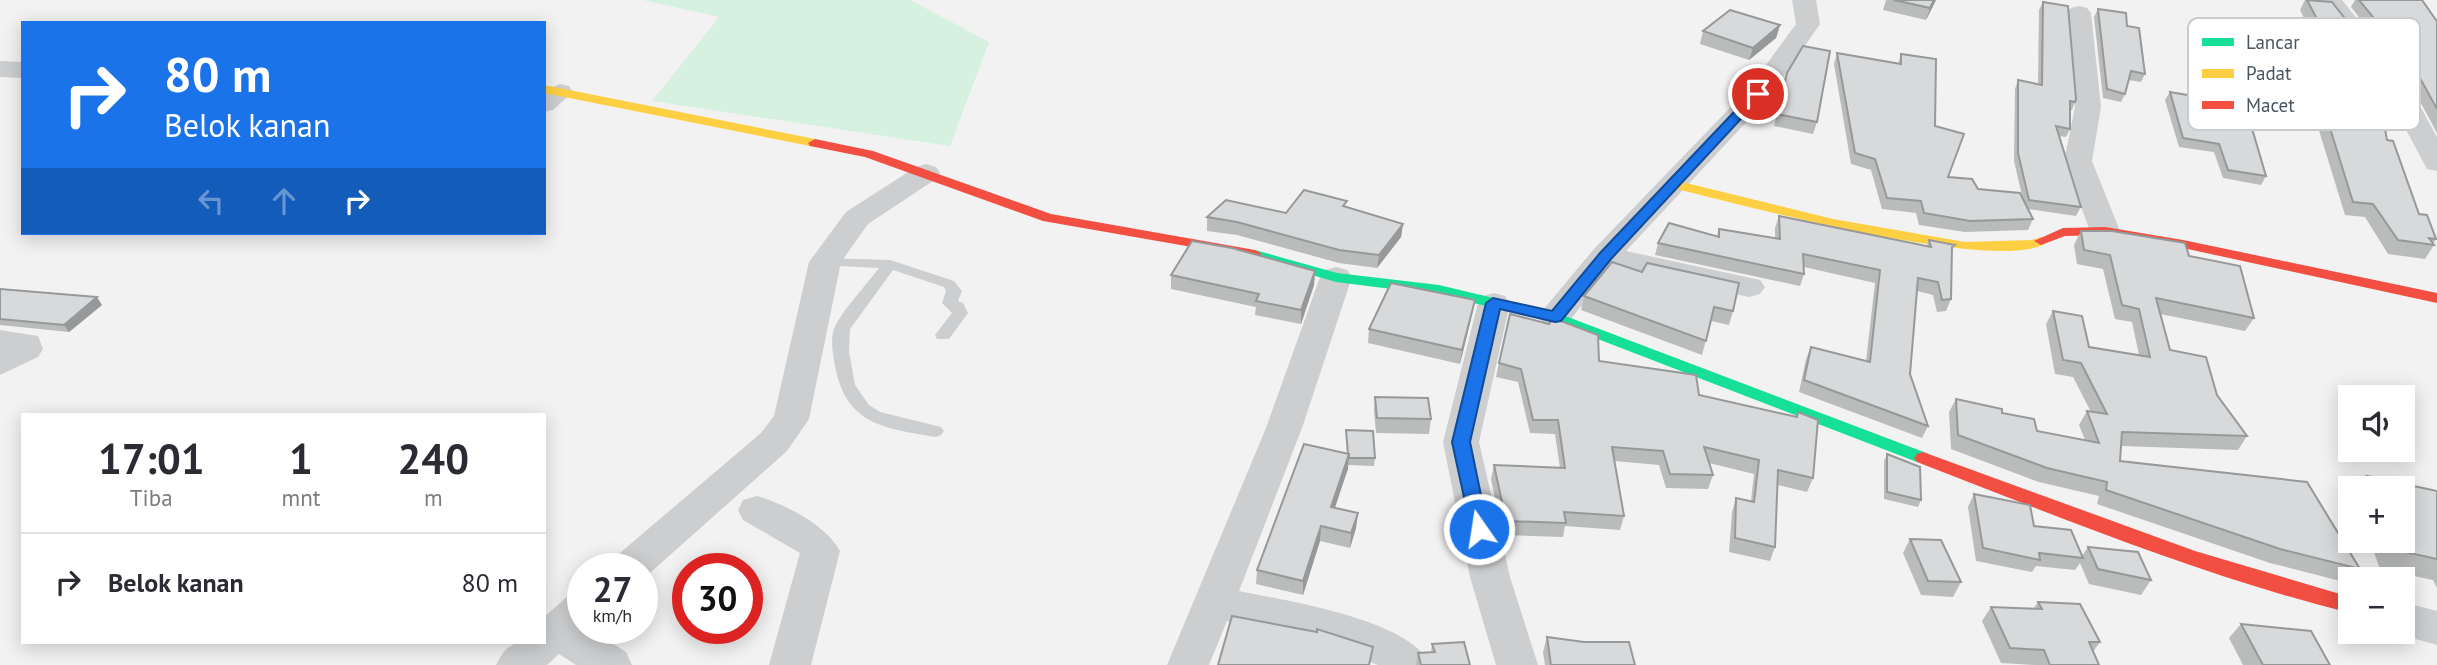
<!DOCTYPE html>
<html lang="id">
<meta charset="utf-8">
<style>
body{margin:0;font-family:"PT Sans",sans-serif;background:#f2f2f3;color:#2b2b33;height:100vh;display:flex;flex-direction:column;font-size:26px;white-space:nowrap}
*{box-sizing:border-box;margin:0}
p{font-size:23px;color:#7c7c81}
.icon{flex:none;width:38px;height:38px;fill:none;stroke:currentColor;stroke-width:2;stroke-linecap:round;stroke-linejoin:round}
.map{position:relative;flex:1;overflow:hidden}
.details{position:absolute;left:21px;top:413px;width:525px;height:231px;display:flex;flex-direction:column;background:#fff;border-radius:0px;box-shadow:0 4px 18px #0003}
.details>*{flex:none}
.guide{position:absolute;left:21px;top:21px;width:525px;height:214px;border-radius:0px;box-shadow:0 4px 18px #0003;background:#1a73e8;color:#fff;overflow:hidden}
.controls{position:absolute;left:2338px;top:385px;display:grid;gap:14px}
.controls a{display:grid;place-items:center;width:77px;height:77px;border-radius:0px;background:#fff;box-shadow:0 4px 18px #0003;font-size:35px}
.speed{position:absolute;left:567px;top:553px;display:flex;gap:14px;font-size:35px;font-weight:700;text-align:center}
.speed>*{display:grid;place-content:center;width:91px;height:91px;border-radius:50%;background:#fff;box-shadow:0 4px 18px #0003;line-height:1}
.speed small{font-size:18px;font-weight:400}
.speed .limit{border:10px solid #d22;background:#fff;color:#111}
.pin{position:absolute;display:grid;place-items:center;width:60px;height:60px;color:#fff;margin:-30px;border:4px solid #fff;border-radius:50%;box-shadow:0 2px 7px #0007}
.me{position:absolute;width:77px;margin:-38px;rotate:347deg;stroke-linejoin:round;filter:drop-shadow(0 0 5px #0008)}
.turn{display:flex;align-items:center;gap:24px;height:147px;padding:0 28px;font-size:32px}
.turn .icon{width:91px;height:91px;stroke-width:2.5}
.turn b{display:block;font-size:49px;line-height:60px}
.lanes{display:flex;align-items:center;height:66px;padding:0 28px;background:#0003;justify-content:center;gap:35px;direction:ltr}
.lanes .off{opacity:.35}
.eta{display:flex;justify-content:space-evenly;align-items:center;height:119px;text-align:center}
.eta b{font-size:42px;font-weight:600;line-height:49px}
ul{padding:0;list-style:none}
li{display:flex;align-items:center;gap:21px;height:98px;padding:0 28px;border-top:2px solid #e1e1e2}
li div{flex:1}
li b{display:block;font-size:26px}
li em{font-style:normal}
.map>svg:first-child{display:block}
.green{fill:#d6f1e0}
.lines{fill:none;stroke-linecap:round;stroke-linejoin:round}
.lane{fill:#ccced0;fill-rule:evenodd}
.street{fill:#ccced0;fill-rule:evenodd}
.fast{fill:#16e098;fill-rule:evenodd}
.slow{fill:#ffcf43;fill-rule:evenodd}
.jam{fill:#f24e42;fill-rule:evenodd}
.wall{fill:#babbbb}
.shaded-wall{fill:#979899}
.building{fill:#d8d9da;stroke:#979899;stroke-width:2}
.route{fill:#1a73e8;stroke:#114b97;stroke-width:2}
.key{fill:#fff;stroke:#c8cccf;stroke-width:2}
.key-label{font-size:19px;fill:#49555f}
</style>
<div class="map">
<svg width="2437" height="665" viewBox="0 0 2437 665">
<rect width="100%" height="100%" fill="#f2f2f2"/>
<path class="green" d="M643 0H910L989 42 950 146 652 101 719 17Z"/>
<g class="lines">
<path class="lane" d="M825 258 890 260 954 281 962 291 958 301 963 303 968 313 949 339H937L935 335 952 313 942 303 946 291 944 287 893 270 850 329 849 352 855 385 869 405 880 412 941 427 944 431 941 435 935 437C884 428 846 425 835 366 833 355 830 340 834 329 840 313 868 283 879 268L820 265 818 262 820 259Z"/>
<g class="street">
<path d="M1792 0H1816L1820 24 1767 100 1626 251 1760 280 1765 287 1760 294 1749 297 1612 267 1567 324 1555 327 1543 324 1539 317 1543 310 1594 249 1749 88 1796 24Z"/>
<path d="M2318 0H2342L2405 79 2437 137V171L2427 169 2380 81Z"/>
<path d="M2079 6 2087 8 2091 13 2101 107 2092 161 2120 231 2116 237 2105 240 2094 237 2090 231 2064 161 2075 107 2067 13 2071 8Z"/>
<path d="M0 61 23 62V78L0 77Z"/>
<path d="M560 84 569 86 573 92 553 110 544 112V91Z"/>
<path d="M926 164 936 167 940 173 936 179 868 224 841 262 809 419 787 451 642 580V569H608L614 558 761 433 774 416 809 262 846 212 916 167Z"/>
<path d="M1336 267 1347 270 1352 277 1302 428 1239 591C1287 601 1409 619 1431 665H1378L1317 642 1227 621 1209 665H1167L1266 428 1320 277 1325 270Z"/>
<path d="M1494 293 1505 296 1510 303 1479 442 1510 577 1538 665H1496L1470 577 1443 442 1478 303 1483 296Z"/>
<path d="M0 330 38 336 43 349 38 357 0 375Z"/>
<path d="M757 496C786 505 825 524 840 551L811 665H769L800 553 743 520 738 510 743 500Z"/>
<path d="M583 592V628H588L626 652 632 665H576L559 654 547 665H496C509 639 518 642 544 642V617L568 596Z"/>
<path d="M2403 602 2437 611V645L2391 632H2403Z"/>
</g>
<path class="fast" d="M1255 250 1337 273 1439 285 1560 314 1929 454 1932 458 1929 462H1917L1551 321 1439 295 1336 282 1250 257 1248 254Z"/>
<g class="slow">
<path d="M544 85 815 139 822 143 815 147 544 93Z"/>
<path d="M1674 180 1833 219 1965 242 2032 240 2041 237 2048 241C2012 278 1726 201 1669 187L1667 184Z"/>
</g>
<g class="jam">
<path d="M815 139 873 151 1051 214 1255 250 1262 254 1255 258 1043 221 865 157 810 146 808 143Z"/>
<path d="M2105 227 2183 240 2437 293V303L2183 248 2105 235 2065 236 2041 245 2034 241 2063 228Z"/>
<path d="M1923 452 2195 551 2350 597V613C2202 576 2059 517 1917 462L1914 458 1917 454Z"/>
</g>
</g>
<g class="wall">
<path d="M1886 0H1936L1926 20 1883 10Z"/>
<path d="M2305 0H2316L2401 99 2393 112 2381 110 2387 140 2419 214 2436 239 2433 244 2434 245 2425 259 2388 254 2365 217 2345 215 2317 124 2300 121 2297 67 2301 60 2297 48 2304 36 2314 38 2300 10Z"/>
<path d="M2355 0H2422L2436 20H2437V133L2407 77 2351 7Z"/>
<path d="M2043 2 2075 102 2072 110H2070V129L2066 137 2059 136 2081 207 2076 216 2028 209 2033 219 2028 230 1965 232 1919 225 1916 213 1882 209 1871 170 1851 164 1834 64 1837 53 1898 64 1901 54 1935 126 1948 177 1978 189 2023 200 2014 161 2015 89 2018 80 2038 84 2039 10Z"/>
<path d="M2098 9 2127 26 2145 74 2141 82 2128 80 2125 94 2121 102 2103 98 2094 17Z"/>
<path d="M1780 25 1776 38 1749 60 1700 44 1703 31Z"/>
<path d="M1787 73 1817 122 1813 134 1774 126Z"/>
<path d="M2170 92 2266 176 2261 185 2223 178 2214 152 2179 147 2165 100Z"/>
<path d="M1346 207 1403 224 1401 237 1377 268 1339 263 1237 235 1207 231V217L1286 213Z"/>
<path d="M1779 216 1927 246 1929 240 1952 253 1951 299 1946 311 1937 312 1933 295 1917 291 1910 374 1928 426 1922 438 1799 392 1806 359 1811 347 1866 361 1875 283 1804 267V274L1800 286 1655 255 1658 243 1717 236 1719 229 1775 238V228Z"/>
<path d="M2081 231 2189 256 2254 318 2245 331 2160 314 2170 350 2217 395 2247 436 2238 450 2121 446 2120 461 2360 569 2348 583 2270 563 2097 504 2099 496 2039 482 1951 449 1949 412 1956 399 2002 413 2037 431 2085 440 2079 425 2087 411 2091 412 2073 377 2055 374 2046 324 2053 311 2089 347 2139 355 2132 322 2115 319 2103 269 2077 264 2074 245Z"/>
<path d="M1612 262 1733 311 1729 325 1711 321 1702 355 1581 310 1584 296Z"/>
<path d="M1315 271 1314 285 1301 324 1255 315 1256 307 1171 289V275Z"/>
<path d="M0 289 102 305 69 332 0 325Z"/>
<path d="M1475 300 1472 314 1460 364 1368 343 1369 329Z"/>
<path d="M1599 361 1699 395 1796 417 1798 412 1813 478 1807 492 1778 485 1775 547 1770 561 1729 552 1732 512 1736 498 1751 501 1754 474 1709 463 1713 475 1708 489 1666 488 1659 465 1614 461 1624 516 1620 530 1565 526 1563 537 1503 535 1491 479 1494 465 1560 468 1555 434 1530 433 1518 382 1496 377 1499 363Z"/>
<path d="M1375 397 1431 419 1429 434 1376 433 1374 411Z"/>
<path d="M1346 430 1375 458 1374 466 1348 465 1335 508 1358 513 1356 528 1350 548 1320 541 1303 595 1256 584 1257 570 1347 454Z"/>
<path d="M1887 454 1921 500 1918 507 1884 499V461Z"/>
<path d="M2367 476 2437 491V588L2433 580 2380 569 2370 541H2403V488H2358Z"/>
<path d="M1974 494 2034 526 2082 556 2088 547 2151 580 2141 595 2089 584 2080 563 2075 570 2036 566 2032 572 1976 561 1968 507Z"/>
<path d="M1910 539 1961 582 1953 597 1921 595 1903 553Z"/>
<path d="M2038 602 2100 642 2093 652 2099 665H2035L2001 663 1982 621 1991 607 2034 608Z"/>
<path d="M2241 624 2330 665H2243L2229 638Z"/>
<path d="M1547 637 1635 665H1545L1543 652Z"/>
<path d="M1432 644 1470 665H1416L1418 653H1431Z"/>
</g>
<g class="shaded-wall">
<path d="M1934 0H1936L1926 20 1930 8Z"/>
<path d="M1780 25 1776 38 1749 60 1753 48Z"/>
<path d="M1403 224 1401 237 1377 268 1379 255Z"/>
<path d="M1315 271 1314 285 1301 324V310Z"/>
<path d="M97 297 102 305 69 332 64 325Z"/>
<path d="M1475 300 1472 314 1460 364 1462 350Z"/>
<path d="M1349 454 1348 469 1330 522 1331 507Z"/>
<path d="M1358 513 1356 528 1350 548 1351 533Z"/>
<path d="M1321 526 1320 541 1303 595V581Z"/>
</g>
<g class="building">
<path d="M1894 0H1934L1930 8Z"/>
<path d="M2307 0 2332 2 2385 70 2401 99 2379 95 2387 140 2393 141 2419 214 2427 215 2436 239 2429 238 2434 245 2398 240 2373 204 2353 202 2325 112 2308 108 2304 55 2311 56 2304 36 2328 40Z"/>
<path d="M2359 0H2422L2436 20H2437V109L2414 67Z"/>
<path d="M2043 2 2068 6 2076 99 2075 102 2070 101V129L2056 126 2081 207 2029 200 2018 153V80L2042 85Z"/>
<path d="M2098 9 2126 13 2127 26 2139 28 2145 74 2131 71 2125 94 2107 89Z"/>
<path d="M1730 10 1780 25 1753 48 1703 31Z"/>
<path d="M1803 46 1830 51 1817 122 1777 114 1787 73Z"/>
<path d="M1837 53 1901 64V54L1936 59 1935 126 1964 134 1948 177 1972 179 1978 189 2020 193 2033 219 1970 221 1924 213 1921 201 1887 198 1875 159 1855 153Z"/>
<path d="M2170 92 2245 105 2266 176 2228 170 2219 144 2183 138Z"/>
<path d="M1304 190 1347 201 1343 206 1403 224 1379 255 1339 250 1237 222 1207 217 1226 200 1286 213Z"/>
<path d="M1779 216 1931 247 1929 240 1955 245 1952 247 1951 299 1942 300 1938 282 1918 278 1910 374 1928 426 1804 380 1811 347 1870 362 1880 270 1803 254 1804 274 1658 243 1669 223 1719 237V229L1780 239Z"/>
<path d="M2081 231H2112L2185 243 2189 256 2240 266 2254 318 2156 298 2170 350 2206 357 2217 395 2247 436 2122 432 2120 461 2307 482 2360 569 2280 549 2106 490 2107 482 2047 468 1958 435 1956 399 2002 409V413L2034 419 2037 431 2099 443 2087 411 2107 414 2081 363 2063 360 2053 311 2082 316 2089 347 2150 357 2139 309 2122 305 2110 255 2084 250Z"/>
<path d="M1192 241 1232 248 1315 271 1301 310 1256 301 1259 294 1171 275Z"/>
<path d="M1612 262 1642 272 1647 263 1739 283 1733 311 1714 307 1706 341 1584 296Z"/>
<path d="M1391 283 1475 300 1462 350 1369 329Z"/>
<path d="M0 289 97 297 64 325 0 319Z"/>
<path d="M1510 314 1549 324 1553 318 1598 335 1599 361 1696 375 1699 395 1797 417 1798 412 1818 420 1813 478 1778 470 1775 547 1735 538 1736 498 1754 502 1759 460 1704 447 1713 475 1670 474 1663 451 1612 447 1624 516 1564 512 1566 523 1506 521 1494 465 1565 468 1558 420H1533L1521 369 1499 363Z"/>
<path d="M1375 397 1428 398 1431 419 1377 418Z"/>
<path d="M1346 430 1373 431 1375 458H1349V454H1348Z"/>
<path d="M1304 444 1349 454 1331 507 1358 513 1351 533 1321 526 1303 581 1257 570Z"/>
<path d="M1887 454 1920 467 1921 500 1887 492Z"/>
<path d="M2367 476 2437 491V559L2396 550 2392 541H2403V488H2372Z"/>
<path d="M1974 494 2030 505 2034 526 2071 530 2083 558 2039 553 2040 560 1983 548Z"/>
<path d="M1910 539 1941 540 1961 582 1928 581Z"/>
<path d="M2088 547 2138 552 2151 580 2098 569Z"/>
<path d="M2038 602 2080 604 2100 642H2089L2099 665H2050L2044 650 2010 648 1991 607 2042 609Z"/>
<path d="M1232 616 1317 632V629L1373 647 1369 665H1218Z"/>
<path d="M2241 624 2311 631 2330 665H2263Z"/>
<path d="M1547 637 1584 642H1629L1635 665H1551Z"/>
<path d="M1464 642 1470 665H1421L1418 653 1435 652 1432 644Z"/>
</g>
<path class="route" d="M1754 91 1764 94 1611 259 1561 321 1555 322 1500 309 1470 442 1488 529 1479 536 1472 534 1452 442 1486 303 1493 298 1552 311 1600 253Z"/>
<rect x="2188" y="18" width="232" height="112" rx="10" class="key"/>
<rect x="2202" y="38" width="32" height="8" fill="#16e098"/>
<rect x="2202" y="69" width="32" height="9" fill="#ffcf43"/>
<rect x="2202" y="101" width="32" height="8" fill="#f24e42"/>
<g class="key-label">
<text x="2246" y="49">Lancar</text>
<text x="2246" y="80">Padat</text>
<text x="2246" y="112">Macet</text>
</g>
</svg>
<div class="controls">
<a><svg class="icon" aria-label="sound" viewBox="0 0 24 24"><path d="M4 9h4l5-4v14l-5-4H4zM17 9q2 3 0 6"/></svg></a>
<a>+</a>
<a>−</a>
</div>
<div class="speed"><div>27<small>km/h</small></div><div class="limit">30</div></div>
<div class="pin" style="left:1758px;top:94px;background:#d93025"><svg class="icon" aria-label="arrive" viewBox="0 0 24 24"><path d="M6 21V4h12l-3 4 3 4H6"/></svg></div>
<svg class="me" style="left:1479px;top:529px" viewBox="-20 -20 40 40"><circle r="17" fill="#1a73e8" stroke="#fff" stroke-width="3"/><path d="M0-11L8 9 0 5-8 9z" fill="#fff"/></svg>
<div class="guide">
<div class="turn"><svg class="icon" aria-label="right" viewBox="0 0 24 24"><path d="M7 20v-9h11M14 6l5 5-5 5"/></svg><div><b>80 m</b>Belok kanan</div></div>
<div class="lanes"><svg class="icon off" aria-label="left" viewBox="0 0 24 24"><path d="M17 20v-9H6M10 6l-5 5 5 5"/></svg><svg class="icon off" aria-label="ahead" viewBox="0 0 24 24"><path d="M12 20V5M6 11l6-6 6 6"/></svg><svg class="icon" aria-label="right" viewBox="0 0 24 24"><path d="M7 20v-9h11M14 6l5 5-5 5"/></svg></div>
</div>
<section class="details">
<div class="eta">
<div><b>17:01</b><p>Tiba</p></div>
<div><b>1</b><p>mnt</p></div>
<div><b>240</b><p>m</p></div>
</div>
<ul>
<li><svg class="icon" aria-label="right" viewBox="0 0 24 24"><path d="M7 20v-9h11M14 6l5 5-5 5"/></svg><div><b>Belok kanan</b></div><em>80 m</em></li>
</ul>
</section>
</div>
